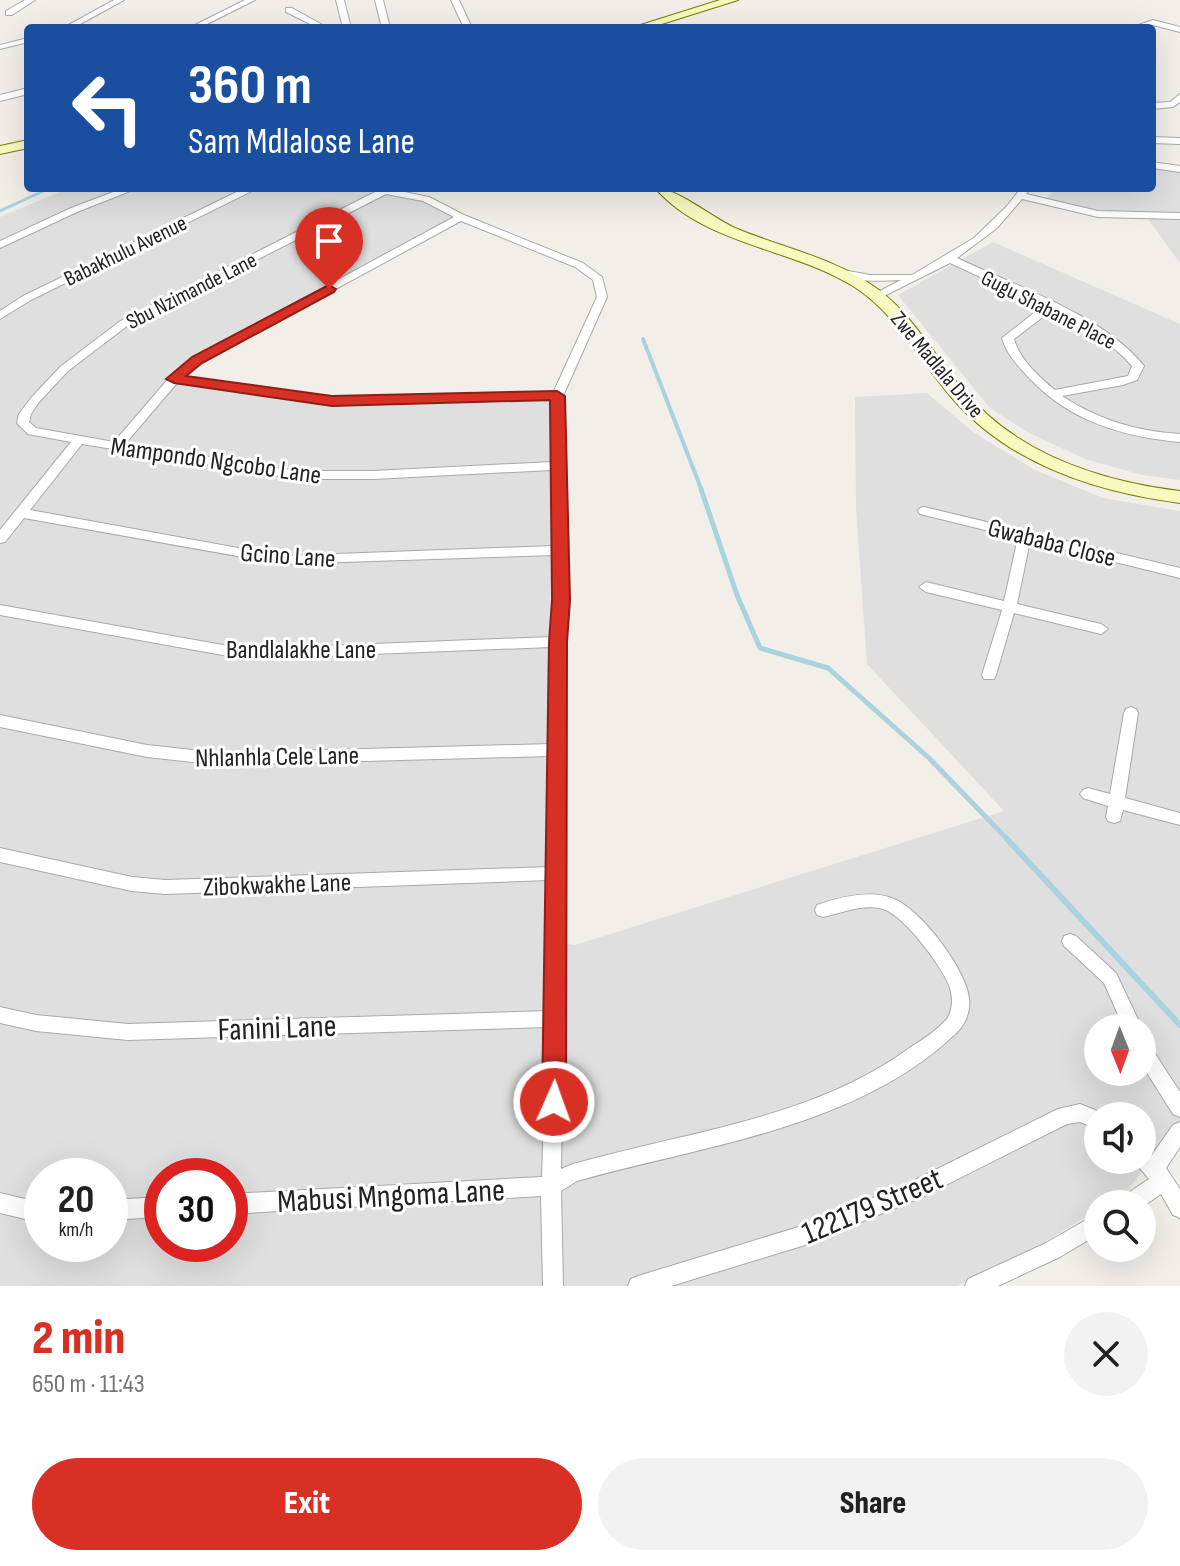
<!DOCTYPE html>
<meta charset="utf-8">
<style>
body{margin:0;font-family:"Sofia Sans Condensed",sans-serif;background:#f2f2f2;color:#202124;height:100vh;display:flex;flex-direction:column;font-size:30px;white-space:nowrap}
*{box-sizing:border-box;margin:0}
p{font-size:26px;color:#757577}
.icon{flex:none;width:44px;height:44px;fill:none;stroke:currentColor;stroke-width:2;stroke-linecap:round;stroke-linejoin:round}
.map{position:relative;height:1286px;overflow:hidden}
.details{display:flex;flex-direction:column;background:#fff;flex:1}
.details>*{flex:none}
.banner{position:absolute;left:24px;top:24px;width:1132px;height:168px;border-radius:8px;box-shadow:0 8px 32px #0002;background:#1a4fa0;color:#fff;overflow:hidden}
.needle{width:52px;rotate:179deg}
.fabs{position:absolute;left:1084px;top:1014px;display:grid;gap:16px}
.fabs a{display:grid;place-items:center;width:72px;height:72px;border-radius:50%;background:#fff;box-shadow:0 8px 32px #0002;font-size:40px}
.speed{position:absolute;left:24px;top:1158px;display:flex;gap:16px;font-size:40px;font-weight:700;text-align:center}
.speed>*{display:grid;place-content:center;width:104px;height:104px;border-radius:50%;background:#fff;box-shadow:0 8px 32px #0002;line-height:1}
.speed small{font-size:20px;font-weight:400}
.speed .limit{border:12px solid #d22;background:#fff;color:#111}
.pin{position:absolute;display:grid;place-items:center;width:68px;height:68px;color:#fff;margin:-82px -34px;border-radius:50% 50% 50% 0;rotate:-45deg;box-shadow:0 0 8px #0007}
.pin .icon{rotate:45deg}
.me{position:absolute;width:88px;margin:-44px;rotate:2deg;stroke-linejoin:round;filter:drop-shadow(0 0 6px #0008)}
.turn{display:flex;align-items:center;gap:28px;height:168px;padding:0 32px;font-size:36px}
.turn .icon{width:104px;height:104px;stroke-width:2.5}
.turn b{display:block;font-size:56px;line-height:68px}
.round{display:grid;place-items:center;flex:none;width:84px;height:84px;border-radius:42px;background:#f2f2f2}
.head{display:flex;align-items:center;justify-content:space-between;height:136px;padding:0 32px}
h1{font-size:48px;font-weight:800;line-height:60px;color:#d93025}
.button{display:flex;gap:16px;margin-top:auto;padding:16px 32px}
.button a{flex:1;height:92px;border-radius:48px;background:#d93025;color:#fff;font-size:32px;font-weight:800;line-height:92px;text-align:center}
.button a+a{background:#f2f2f2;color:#202124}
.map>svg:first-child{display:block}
.residential{fill:#e0dfdf;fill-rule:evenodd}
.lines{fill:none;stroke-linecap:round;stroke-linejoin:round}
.stream-far3{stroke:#aad3df;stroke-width:3}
.stream-far2{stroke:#aad3df;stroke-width:4}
.stream-far1{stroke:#aad3df;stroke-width:5}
.stream{stroke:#aad3df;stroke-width:6}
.street-casing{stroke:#a9a9a9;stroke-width:2}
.secondary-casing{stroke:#707d05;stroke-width:2}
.street{fill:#fff;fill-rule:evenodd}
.secondary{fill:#f7fabf;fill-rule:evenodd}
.route{fill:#d93025;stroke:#8d1f18;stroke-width:2}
.labels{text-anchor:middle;stroke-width:6;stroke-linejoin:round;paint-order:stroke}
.far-street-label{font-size:22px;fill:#222;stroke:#fff}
.street-label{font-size:26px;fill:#222;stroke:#fff}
.near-street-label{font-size:32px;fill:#222;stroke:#fff}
</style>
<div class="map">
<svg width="1180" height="1286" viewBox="0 0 1180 1286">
<rect width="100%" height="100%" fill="#f2efe9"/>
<g class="residential">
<path d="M1152 162 1180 166V263L1145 215 1073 207 1045 199 1058 188H1152Z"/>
<path d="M69 188H400L457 217 191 357 167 381 350 407 551 399 548 941 575 945 1004 811 867 664 856 509 855 397 927 393 973 432 1035 470 1103 498 1180 511V1121L1127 1191 1106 1204H1098V1209L1021 1257 957 1286H0V217ZM1098 1028H1142V1072H1098ZM1098 1116H1142V1160H1098ZM42 1176H110V1244H42ZM162 1176H230V1244H162Z"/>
<path d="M993 242 1180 324V480L1142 475 1085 459 1027 432 990 408 898 295Z"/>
</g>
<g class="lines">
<path class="stream-far3" d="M0 211 50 188"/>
<path class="stream-far2" d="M643 339 702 491"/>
<path class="stream-far1" d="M701 489 737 595 760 648 828 668 929 758 1009 841"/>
<path class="stream" d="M1007 839 1180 1025"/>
<g class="street-casing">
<g id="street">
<path d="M25 0H35L12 15H6V11Z"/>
<path d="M114 0H124L73 28H63Z"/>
<path d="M245 0H255L199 28H189Z"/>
<path d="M336 0H344L351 28H343Z"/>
<path d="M375 0H383L390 28H382Z"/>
<path d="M451 0H459L472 28H464Z"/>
<path d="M286 8H292L328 28H318L286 12Z"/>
<path d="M1153 20 1180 27V32L1153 25 1142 28H1130Z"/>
<path d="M28 38V42L0 49V45Z"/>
<path d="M28 88V94L0 101V95Z"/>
<path d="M1180 94V102L1173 107 1152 109V103L1170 102Z"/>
<path d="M1152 137 1180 138V144L1152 143Z"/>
<path d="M1152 162 1180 166V172L1152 168Z"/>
<path d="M124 188H138L77 212 0 248V241L71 208Z"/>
<path d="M245 188H258L31 300 0 319V311L23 296Z"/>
<path d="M364 188H385L429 197 464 215 583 263 602 277 607 297 563 396 568 600 565 642 566 873 561 1169 573 1164C685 1132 812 1119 908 1049 922 1040 936 1031 947 1019 953 1009 953 999 950 988 943 967 906 919 886 910 868 902 841 913 823 917L817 915 815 910 817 905C840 897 871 889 894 899 921 910 966 969 969 998 971 1013 964 1027 953 1036 855 1128 701 1146 577 1181L561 1191 563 1286H543L541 1196 230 1214V1194L542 1177 547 1027 128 1040 36 1031 0 1023V1007L36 1015 128 1024 547 1011 549 880 165 894 132 891 0 862V848L132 877 165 880 549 867 550 756 220 765 147 757 0 727V715L147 745 220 753 550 744 551 647 245 659 0 615V605L245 649 551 637 554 600V555L282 564 24 518 5 542 0 543V530L71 442 28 434 17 423 19 414 31 398 60 367 119 322 375 192ZM386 194 423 201 454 217 193 358 170 377 114 442 36 428 29 422 31 414 39 402 68 371 127 326ZM461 221 575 267 593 280 597 297 553 393 332 398 183 377 201 362ZM177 383 332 404 551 400 552 462 373 471H298L125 444ZM82 444 298 479H373L552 470 553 546 282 556 30 510Z"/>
<path d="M1021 188H1031L1026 194 1098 211 1180 213V219L1098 217 1022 199 997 228 957 258C1014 285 1105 316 1144 366L1137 380 1123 385 1062 396C1099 420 1136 431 1180 434V442C1123 437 1070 421 1030 379 1018 366 1007 355 1002 338L1043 306 950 263 878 299 874 298V294L901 280C879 281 852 283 833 272L838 269 870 275H912L974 238 1007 206ZM1052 310C1081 326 1111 341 1132 366L1128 376 1055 390C1039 377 1020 360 1014 339Z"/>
<path d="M924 507 1180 568V578L1030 541 1017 604 1101 624 1108 629 1101 634 1014 613 996 675 994 679H984L982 675 1002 610 926 592 919 587 926 582 1004 601 1018 538 920 514 918 511 920 508Z"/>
<path d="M1131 707 1136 709 1138 713 1125 798 1180 813V825L1123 810 1120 821 1114 823 1108 821 1106 817 1108 806 1083 798 1080 794 1083 790 1088 788 1110 794 1124 713 1126 709Z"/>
<path d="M1070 934 1076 936 1116 973 1142 1028H1124L1104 983 1064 946 1062 941 1064 936Z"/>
<path d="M1142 1041 1148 1043 1180 1092V1117L1173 1114 1142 1065Z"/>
<path d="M1080 1104 1105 1114 1106 1116H1098V1129L1080 1122 1067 1124 922 1197 805 1245 671 1286H628L631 1279 638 1276 805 1225 909 1183 1058 1109Z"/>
<path d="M1180 1122V1147L1166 1168 1180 1189V1218L1173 1215 1161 1194 1142 1207V1204H1119L1122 1197 1149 1179 1133 1160H1142V1149L1152 1155 1173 1125Z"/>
<path d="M0 1193 42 1203V1223L0 1213Z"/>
<path d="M162 1197V1217L110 1220V1200Z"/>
<path d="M1098 1213V1234L1060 1257 998 1286H965L968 1279 1046 1243Z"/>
</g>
</g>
<g class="secondary-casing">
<g id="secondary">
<path d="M720 0H738L649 28H631Z"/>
<path d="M28 140V148L0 154V146Z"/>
<path d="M655 188C677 188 711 217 735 228 783 248 836 258 879 290 913 316 934 355 961 387 1014 453 1099 481 1180 491V503C1096 492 1009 464 952 398 920 361 898 316 856 288 794 248 706 246 655 188Z"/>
</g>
</g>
<use href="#street" class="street"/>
<use href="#secondary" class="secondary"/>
</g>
<path class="route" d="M329 285 336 289 334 292 202 363 186 376 332 396 557 391 565 396 570 600 567 642 566 1102 562 1110 554 1114 545 1110 542 1102 549 642 552 600 550 400 332 406 174 383 166 379 192 357Z"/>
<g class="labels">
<g class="far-street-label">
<text transform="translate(125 250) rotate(-26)" y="8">Babakhulu Avenue</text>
<text transform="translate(191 290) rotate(-27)" y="8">Sbu Nzimande Lane</text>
<text transform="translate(1049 309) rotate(27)" y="8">Gugu Shabane Place</text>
<text transform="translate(938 364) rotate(50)" y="8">Zwe Madlala Drive</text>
</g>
<g class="street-label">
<text transform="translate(216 460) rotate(8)" y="9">Mampondo Ngcobo Lane</text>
<text transform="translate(1052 542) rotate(14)" y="9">Gwababa Close</text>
<text transform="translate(288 555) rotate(4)" y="9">Gcino Lane</text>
<text x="301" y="658">Bandlalakhe Lane</text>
<text transform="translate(277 756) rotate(-1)" y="9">Nhlanhla Cele Lane</text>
<text transform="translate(277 884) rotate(-2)" y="9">Zibokwakhe Lane</text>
</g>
<g class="near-street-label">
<text transform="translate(277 1027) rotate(-2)" y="11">Fanini Lane</text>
<text transform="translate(391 1195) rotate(-3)" y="11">Mabusi Mngoma Lane</text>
<text transform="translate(872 1205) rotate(-23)" y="11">122179 Street</text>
</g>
</g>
</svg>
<div class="fabs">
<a><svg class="needle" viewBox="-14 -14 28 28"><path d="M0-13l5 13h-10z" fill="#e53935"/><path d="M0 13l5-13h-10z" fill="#757577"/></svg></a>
<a><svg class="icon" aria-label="sound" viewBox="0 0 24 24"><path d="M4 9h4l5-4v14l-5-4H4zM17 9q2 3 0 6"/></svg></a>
<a><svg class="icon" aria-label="search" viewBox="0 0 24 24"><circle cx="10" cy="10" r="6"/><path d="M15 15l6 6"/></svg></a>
</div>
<div class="speed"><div>20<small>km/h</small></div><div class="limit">30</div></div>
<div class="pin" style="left:329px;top:289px;background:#d93025"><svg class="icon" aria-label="arrive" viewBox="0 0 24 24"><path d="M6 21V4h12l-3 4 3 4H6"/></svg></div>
<svg class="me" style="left:554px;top:1102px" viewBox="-20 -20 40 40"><circle r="17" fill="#d93025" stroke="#fff" stroke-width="3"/><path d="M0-11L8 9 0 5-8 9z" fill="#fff"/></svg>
<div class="banner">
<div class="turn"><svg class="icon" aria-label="left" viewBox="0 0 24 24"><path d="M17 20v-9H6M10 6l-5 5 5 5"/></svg><div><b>360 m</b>Sam Mdlalose Lane</div></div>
</div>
</div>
<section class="details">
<div class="head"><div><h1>2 min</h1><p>650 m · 11:43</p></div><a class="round"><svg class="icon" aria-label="close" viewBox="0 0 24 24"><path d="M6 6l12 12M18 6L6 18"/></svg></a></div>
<div class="button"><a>Exit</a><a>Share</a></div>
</section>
